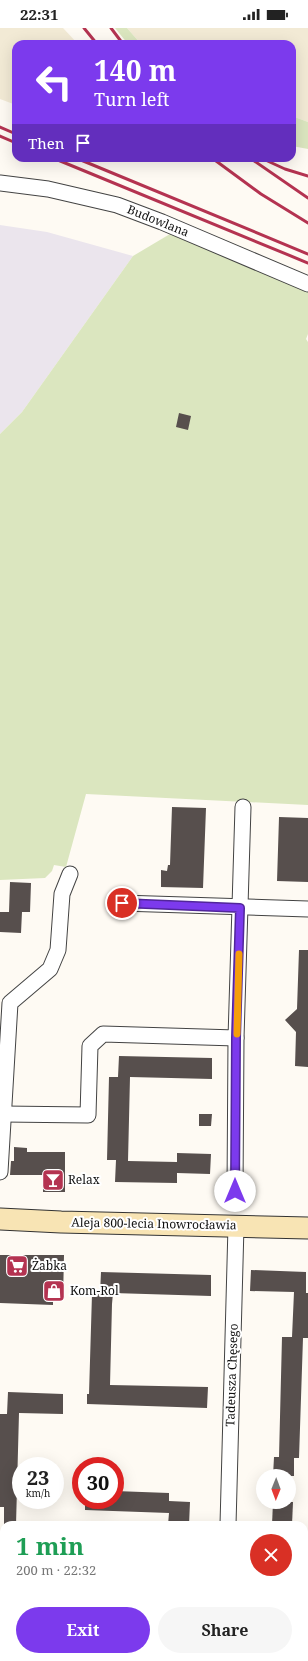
<!DOCTYPE html>
<meta charset="utf-8">
<style>
body{margin:0;font-family:"Noto Serif",serif;background:#f6f6f6;color:#222;height:100vh;display:flex;flex-direction:column;font-size:15px;white-space:nowrap}
*{box-sizing:border-box;margin:0}
p{font-size:13px;color:#767676}
.icon{flex:none;width:22px;height:22px;fill:none;stroke:currentColor;stroke-width:2;stroke-linecap:round;stroke-linejoin:round}
.map{position:relative;flex:1;overflow:hidden}
.side{position:absolute;left:0px;top:1493px;width:308px;height:140px;display:flex;flex-direction:column;background:#fff;border-radius:12px 12px 0 0;box-shadow:0 4px 16px #0002}
.side>*{flex:none}
.banner{position:absolute;left:12px;top:12px;width:284px;height:122px;border-radius:12px;box-shadow:0 4px 16px #0002;background:#7c3aed;color:#fff;overflow:hidden}
.needle{width:26px;rotate:181deg}
.fabs{position:absolute;left:256px;top:1441px;display:grid;gap:8px}
.fabs a{display:grid;place-items:center;width:40px;height:40px;border-radius:50%;background:#fff;box-shadow:0 4px 16px #0002;font-size:20px}
.speed{position:absolute;left:12px;top:1429px;display:flex;gap:8px;font-size:20px;font-weight:700;text-align:center}
.speed>*{display:grid;place-content:center;width:52px;height:52px;border-radius:50%;background:#fff;box-shadow:0 4px 16px #0002;line-height:1}
.speed small{font-size:10px;font-weight:400}
.speed .limit{border:6px solid #d22;background:#fff;color:#111}
.pin{position:absolute;display:grid;place-items:center;width:34px;height:34px;color:#fff;margin:-17px;border:2px solid #fff;border-radius:50%;box-shadow:0 1px 4px #0007}
.me{position:absolute;width:44px;margin:-22px;rotate:0deg;stroke-linejoin:round;filter:drop-shadow(0 0 3px #0008)}
.turn{display:flex;align-items:center;gap:14px;height:84px;padding:0 16px;font-size:18px}
.turn .icon{width:52px;height:52px;stroke-width:2.5}
.turn b{display:block;font-size:28px;line-height:34px}
.then{display:flex;align-items:center;height:38px;padding:0 16px;background:#0003;gap:8px;font-size:15px}
.round{display:grid;place-items:center;flex:none;width:42px;height:42px;border-radius:21px;background:#f6f6f6}
.overview{display:flex;align-items:center;justify-content:space-between;height:68px;padding:0 16px}
h1{font-size:24px;font-weight:700;line-height:30px;color:#1e9e55}
.primary-button{display:flex;gap:8px;margin-top:auto;padding:8px 16px}
.primary-button a{flex:1;height:46px;border-radius:24px;background:#7c3aed;color:#fff;font-size:16px;font-weight:700;line-height:46px;text-align:center}
.primary-button a+a{background:#f6f6f6;color:#222}
.status{display:flex;justify-content:space-between;align-items:center;height:28px;padding:0 20px;background:#fff;direction:ltr}
.status svg{height:11px;fill:currentColor}
.map>svg:first-child{display:block}
.industrial{fill:#ebe5ed}
.farmland{fill:#f2ead5}
.green{fill:#dbe6bf}
.building{fill:#574f4d}
.lines{fill:none;stroke-linecap:round;stroke-linejoin:round}
.street-casing{stroke:#434343;stroke-width:17}
.secondary-casing{stroke:#323232;stroke-width:23}
.street{stroke:#fff;stroke-width:15}
.secondary{stroke:#f8e4b4;stroke-width:21}
.rail{stroke:#b43351;stroke-width:3}
.route-casing{stroke:#51269a;stroke-width:10}
.route{stroke:#7c3aed;stroke-width:7}
.slow{stroke:#f59e0b;stroke-width:7}
.labels{text-anchor:middle;stroke-width:4;stroke-linejoin:round;paint-order:stroke}
.street-label{font-size:12px;fill:#101010;stroke:#fff}
.poi-label{font-size:12px;fill:#101010;stroke:#fff;text-anchor:start}
</style>
<div class="status"><b>22:31</b><svg viewBox="0 0 49 12"><path d="M0 12V9h3v3zM5 12V6h3v6zM10 12V3h3v9zM15 12V0h3v12zM26 1h20v11H26zM47 4h2v5h-2z"/></svg></div>
<div class="map">
<svg width="308" height="1633" viewBox="0 0 308 1633">
<rect width="100%" height="100%" fill="#fefaf3"/>
<path class="industrial" d="M0 197 47 204 133 228 22 384 0 406Z"/>
<g class="farmland">
<path d="M0 0H63L78 16H16V77L0 71Z"/>
<path d="M127 0H308V94L292 88V16H141Z"/>
</g>
<g class="green">
<path d="M115 0H127L141 16H128Z"/>
<path d="M292 88 308 94V121L292 118Z"/>
<path d="M170 206 308 262V306L306 311 308 314V777L86 766 66 839 54 837 52 843 45 850 0 852V406L22 384 133 228Z"/>
<rect x="0" y="1542" width="4" height="61"/>
</g>
<g class="building">
<path d="M179 385 191 388 188 402 176 399Z"/>
<path d="M172 779 206 780 203 860 161 859V842L167 843 168 837H170Z"/>
<path d="M279 789 308 790V854L277 853Z"/>
<path d="M10 854 31 855 30 884H22L21 905 0 904V884H9Z"/>
<path d="M299 922H308V1039L295 1038 296 1004 285 992 297 981Z"/>
<path d="M119 1028 212 1030V1051L130 1049 128 1133 177 1134V1125L211 1126 210 1146 177 1145V1155L115 1154 116 1132H107L109 1049H118Z"/>
<path d="M199 1086H212L211 1098H199Z"/>
<path d="M14 1119 27 1120V1124H65V1164H43V1147H10L11 1133H14Z"/>
<path d="M0 1227H64L63 1272H53V1277L0 1275Z"/>
<path d="M251 1242 306 1244V1265H308V1310H303L299 1430H294V1448H273L274 1429H279L282 1309H292L294 1264 250 1263Z"/>
<path d="M101 1244 211 1247V1268L113 1265 112 1276 110 1357 208 1359 207 1380 87 1376V1366H89L92 1266H100Z"/>
<path d="M8 1364 63 1366V1386L19 1385 16 1497H4V1479H0V1386H7Z"/>
<path d="M115 1463 169 1465V1473L190 1474 189 1497H168L169 1485 85 1482V1472H115Z"/>
<path d="M273 1474H293L292 1497H272Z"/>
</g>
<g class="lines">
<g class="street-casing">
<g id="street">
<path d="M0 155 48 161 117 177 162 194 308 256"/>
<path d="M121 875 308 881"/>
<path d="M3 1086 88 1087 90 1018 103 1006 236 1010 243 779"/>
<path d="M0 1144 10 975 50 941 58 922 62 866 70 846"/>
<path d="M235 1163 236 1010"/>
<path d="M228 1497 236 1198"/>
<path d="M227 1632V1629"/>
<path d="M50 1633 51 1629"/>
</g>
</g>
<g class="secondary-casing">
<path id="secondary" d="M0 1191 61 1194 308 1200"/>
</g>
<use href="#street" class="street"/>
<use href="#secondary" class="secondary"/>
<g class="rail">
<path d="M84 0 97 16"/>
<path d="M111 0 123 16"/>
<path d="M0 99 16 106"/>
<path d="M0 108 16 115"/>
<path d="M53 130 308 235"/>
<path d="M76 130 308 226"/>
<path d="M212 130 261 166 308 195"/>
<path d="M250 130 308 170"/>
<path d="M261 130 285 141 308 148"/>
</g>
</g>
<g class="lines">
<g class="route-casing">
<path id="route" d="M122 875 240 880 236 1010 235 1163"/>
</g>
<use href="#route" class="route"/>
<path class="slow" d="M237 1006 239 926"/>
</g>
<defs>
<g id="bar-square" transform="scale(1.15)"><rect x="-9" y="-9" width="18" height="18" rx="4" fill="#b43351" stroke="#fff"/><path d="M-6-5H6L.8 .8V4.5H3.5V6h-7V4.5H-.8V.8Z" fill="#fff"/></g>
<g id="supermarket-square" transform="scale(1.15)"><rect x="-9" y="-9" width="18" height="18" rx="4" fill="#b43351" stroke="#fff"/><path d="M-6-5.5h2.5l.6 2H6L4.5 2H-2.5L-4.4-4H-6ZM-1.5 3.2a1.3 1.3 0 1 0 .1 0ZM3 3.2a1.3 1.3 0 1 0 .1 0Z" fill="#fff"/></g>
<g id="shop-square" transform="scale(1.15)"><rect x="-9" y="-9" width="18" height="18" rx="4" fill="#b43351" stroke="#fff"/><path d="M-5-2.5h2.3a2.7 3.5 0 0 1 5.4 0H5L5.5 6h-11ZM-1.5-2.5h3a1.5 2.3 0 0 0-3 0Z" fill="#fff"/></g>
</defs>
<g fill-rule="evenodd">
<use href="#bar-square" x="53" y="1152"/>
<use href="#supermarket-square" x="17" y="1238"/>
<use href="#shop-square" x="54" y="1263"/>
</g>
<g class="labels">
<g class="street-label">
<text transform="translate(158 193) rotate(22)" y="4">Budowlana</text>
<text transform="translate(154 1196) rotate(1)" y="4">Aleja 800-lecia Inowrocławia</text>
<text transform="translate(232 1347) rotate(-88)" y="4">Tadeusza Chęsego</text>
</g>
<g class="poi-label">
<text x="68" y="1156">Relax</text>
<text x="32" y="1242">Żabka</text>
<text x="70" y="1267">Kom-Rol</text>
</g>
</g>
</svg>
<div class="fabs">
<a><svg class="needle" viewBox="-14 -14 28 28"><path d="M0-13l5 13h-10z" fill="#e53935"/><path d="M0 13l5-13h-10z" fill="#767676"/></svg></a>
</div>
<div class="speed"><div>23<small>km/h</small></div><div class="limit">30</div></div>
<div class="pin" style="left:122px;top:875px;background:#d93025"><svg class="icon" aria-label="arrive" viewBox="0 0 24 24"><path d="M6 21V4h12l-3 4 3 4H6"/></svg></div>
<svg class="me" style="left:235px;top:1163px" viewBox="-20 -20 40 40"><circle r="19" fill="#fff"/><path d="M0-13L10 11 0 6-10 11z" fill="#7c3aed"/></svg>
<div class="banner">
<div class="turn"><svg class="icon" aria-label="left" viewBox="0 0 24 24"><path d="M17 20v-9H6M10 6l-5 5 5 5"/></svg><div><b>140 m</b>Turn left</div></div>
<div class="then">Then<svg class="icon" aria-label="arrive" viewBox="0 0 24 24"><path d="M6 21V4h12l-3 4 3 4H6"/></svg></div>
</div>
<section class="side">
<div class="overview"><div><h1>1 min</h1><p>200 m · 22:32</p></div><a class="round" style="background:#d93025;color:#fff"><svg class="icon" aria-label="close" viewBox="0 0 24 24"><path d="M6 6l12 12M18 6L6 18"/></svg></a></div>
<div class="primary-button"><a>Exit</a><a>Share</a></div>
</section>
</div>
